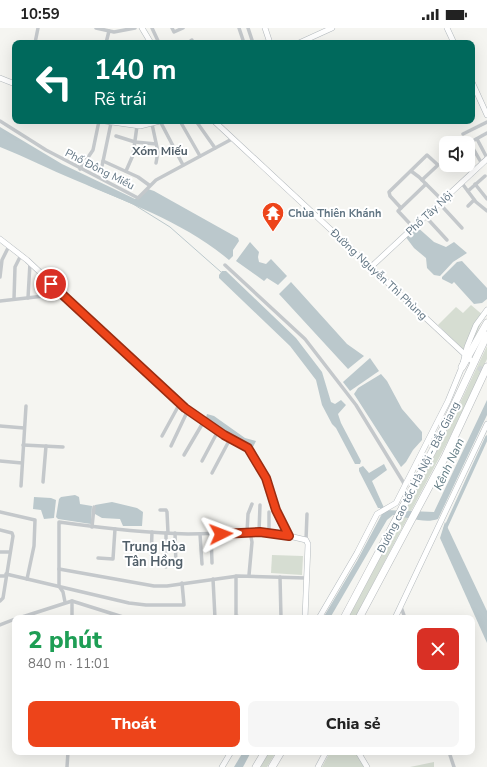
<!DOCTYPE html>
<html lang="vi">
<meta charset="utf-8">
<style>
body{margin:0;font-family:"Nunito Sans",sans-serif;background:#f6f6f6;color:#222;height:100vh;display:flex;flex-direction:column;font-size:15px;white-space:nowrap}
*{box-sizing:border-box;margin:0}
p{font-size:13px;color:#767676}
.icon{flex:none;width:22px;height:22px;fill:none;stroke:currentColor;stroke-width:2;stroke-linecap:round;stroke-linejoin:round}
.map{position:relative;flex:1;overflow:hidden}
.details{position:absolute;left:12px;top:587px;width:463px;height:140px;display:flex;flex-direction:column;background:#fff;border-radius:8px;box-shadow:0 4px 16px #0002}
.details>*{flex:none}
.banner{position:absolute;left:12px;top:12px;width:463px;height:84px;border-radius:8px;box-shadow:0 4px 16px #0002;background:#00695c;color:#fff;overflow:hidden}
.tools{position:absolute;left:439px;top:108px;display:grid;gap:8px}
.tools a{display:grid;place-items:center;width:36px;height:36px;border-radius:8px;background:#fff;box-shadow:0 4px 16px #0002;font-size:20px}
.pin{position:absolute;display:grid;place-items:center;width:34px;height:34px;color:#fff;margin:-17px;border:2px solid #fff;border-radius:50%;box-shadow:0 1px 4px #0007}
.me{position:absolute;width:44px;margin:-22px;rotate:87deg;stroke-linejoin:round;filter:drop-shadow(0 0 3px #0008)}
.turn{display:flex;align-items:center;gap:14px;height:84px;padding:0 16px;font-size:18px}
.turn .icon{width:52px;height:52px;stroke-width:2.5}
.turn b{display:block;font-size:28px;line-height:34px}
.round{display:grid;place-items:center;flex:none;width:42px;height:42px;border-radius:8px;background:#f6f6f6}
.summary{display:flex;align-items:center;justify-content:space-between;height:68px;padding:0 16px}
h1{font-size:24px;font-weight:800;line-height:30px;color:#1e9e55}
.button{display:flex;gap:8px;margin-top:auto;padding:8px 16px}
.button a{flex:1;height:46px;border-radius:8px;background:#ed441a;color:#fff;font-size:16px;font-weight:800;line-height:46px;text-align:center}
.button a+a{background:#f6f6f6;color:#222}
.status{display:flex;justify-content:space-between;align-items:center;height:28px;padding:0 20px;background:#fff;direction:ltr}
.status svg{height:11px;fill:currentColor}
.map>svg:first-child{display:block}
.green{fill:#d6ddd2}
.water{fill:#bbc8cc}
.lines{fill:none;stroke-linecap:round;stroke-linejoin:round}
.stream{stroke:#bbc8cc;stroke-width:1}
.canal{stroke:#bbc8cc;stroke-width:3.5}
.secondary-tunnel{stroke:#d0d5d6;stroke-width:5;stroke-dasharray:5 2.5;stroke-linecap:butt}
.secondary-casing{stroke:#b4babe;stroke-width:6}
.highway-casing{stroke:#b6babd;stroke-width:8}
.street{stroke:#c4c8cb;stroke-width:3.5}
.secondary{stroke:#fff;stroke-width:5}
.highway{stroke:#fff;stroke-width:7}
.route-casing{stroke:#9a2c11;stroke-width:10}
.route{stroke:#ed441a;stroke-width:7}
.labels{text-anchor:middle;stroke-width:4;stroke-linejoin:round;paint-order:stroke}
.street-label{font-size:11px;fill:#627684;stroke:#fff}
.poi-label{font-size:11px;font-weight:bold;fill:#627684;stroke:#fff;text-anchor:start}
.neighbourhood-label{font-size:12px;font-weight:bold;fill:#515f69;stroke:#fff}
.water-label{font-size:12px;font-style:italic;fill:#5e7981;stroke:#fff}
.quarter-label{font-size:13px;font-weight:bold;fill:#515f69;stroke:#fff}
</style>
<div class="status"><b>10:59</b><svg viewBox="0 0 49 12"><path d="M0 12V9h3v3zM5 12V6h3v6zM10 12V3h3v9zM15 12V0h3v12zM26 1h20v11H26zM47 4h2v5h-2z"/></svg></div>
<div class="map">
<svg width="487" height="739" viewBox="0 0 487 739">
<rect width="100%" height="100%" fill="#f5f5f1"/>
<g class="green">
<path d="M471 277 484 288 468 326 438 297 456 279 463 285Z"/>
<path d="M487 318V331L449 411 356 588 355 590H348L442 413Z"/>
<path d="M272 527 303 528 302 547 271 545Z"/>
<path d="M269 724H276L267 739H260Z"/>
<path d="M330 724H356L364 739H322Z"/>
<path d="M434 734V739H410Z"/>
</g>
<g class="water">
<path d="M0 99 62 136 135 171 148 161 154 163 238 210 239 213 233 222V228L229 232C184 194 128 175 75 152 50 142 26 129 0 119Z"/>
<path d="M416 198 434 214 446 219 454 214 467 225 453 234 440 248 434 247 427 240 426 230 414 220 405 208Z"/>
<path d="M250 214 259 224 258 229 259 234 266 236 271 231 287 248 278 257 267 250 264 253 236 233Z"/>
<path d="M462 233 487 260V271L482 275 474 276 454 254 452 256 442 251V249L457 234Z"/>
<path d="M222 243H226L296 310 322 344 331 374 335 376 341 372 346 377 338 386 341 395 361 433 360 436H355L336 400 332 396 322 377 316 352 290 318 219 250V247Z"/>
<path d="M291 254 347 316 364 328 348 341 279 266Z"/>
<path d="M370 330 379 343 350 363 343 354Z"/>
<path d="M381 346 387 353 402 381 422 404V412L413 422 406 434 401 439 354 366 358 360Z"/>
<path d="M487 372V387L438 491C425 496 407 489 393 487L387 492 330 590H323L357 533 383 484 380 480H378L359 443V440L363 438 369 445 384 436 387 442 372 453 385 482 434 484Z"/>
<path d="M207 386 214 388 245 410 256 413 253 419 251 420 205 393Z"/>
<path d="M75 467 79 469 80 476 92 478 91 496 58 491 56 489 59 471 61 469Z"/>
<path d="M34 469 51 470 56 472 54 490 44 491 41 482 33 481Z"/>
<path d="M112 474 137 480 143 484 142 498H123L120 491 102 490 95 486V477Z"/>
<path d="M445 494 487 583V615L440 510Z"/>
<path d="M243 724H251L243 739H234Z"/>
</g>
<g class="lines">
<path class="stream" d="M89 157 133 176 170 199 221 244"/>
<path class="canal" d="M445 501 487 409"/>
<path class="secondary-tunnel" d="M473 334 486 346"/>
<g class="secondary-casing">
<g id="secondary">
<path d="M142 0 151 15"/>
<path d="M265 0 270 15"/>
<path d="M447 0 454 15"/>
<path d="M299 15 332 0"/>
<path d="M0 50 15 56"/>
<path d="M472 54 487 87"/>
<path d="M105 93 140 98 160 93"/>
<path d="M214 93 473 334"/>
<path d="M0 211 27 232 185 380 224 407 248 420 266 450 276 482 289 508 306 512 308 516 305 590"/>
<path d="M371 239 487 131"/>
<path d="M319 590 357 525 377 486 396 475 448 373 462 339 467 319 476 297 487 282"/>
<path d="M395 590 487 396"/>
<path d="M358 724 367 739"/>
<path d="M222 739 231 724"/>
<path d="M318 739 326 724"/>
</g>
</g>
<g class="highway-casing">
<g id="highway">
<path d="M462 339 487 295"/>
<path d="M344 590 433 422 487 307"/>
<path d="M359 590 445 429 487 339"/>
<path d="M256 739 265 724"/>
<path d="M272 739 281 724"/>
</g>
</g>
<g class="street">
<path d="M96 0 114 4 135 0"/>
<path d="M152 0 159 15"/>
<path d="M172 0 174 4 183 0"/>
<path d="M239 0 244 15"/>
<path d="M248 0 253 15"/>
<path d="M35 15 38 0"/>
<path d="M106 15 109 3"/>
<path d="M188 15 192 12"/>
<path d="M0 93 46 122 138 170 156 152 232 111"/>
<path d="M160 93 183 137"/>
<path d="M180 93 200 128"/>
<path d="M196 93 215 120"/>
<path d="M152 96 158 124 156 135"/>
<path d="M463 106 487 94"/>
<path d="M116 108 135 114 156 116"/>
<path d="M477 111 487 130"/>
<path d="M469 115 487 105"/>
<path d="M470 115 482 136"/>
<path d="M103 133 138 149 149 157"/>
<path d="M466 137 472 144"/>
<path d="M102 138 111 95"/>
<path d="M80 141 93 122 99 93"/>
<path d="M126 143 133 127 137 98"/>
<path d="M411 143 419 149 442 172"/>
<path d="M461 154 476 174 487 183"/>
<path d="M475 156 487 171"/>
<path d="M468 163 485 148"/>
<path d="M439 175 462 200"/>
<path d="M468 178 474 172"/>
<path d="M401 180 390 168 389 164 427 127 438 137 422 152"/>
<path d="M425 188 447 212"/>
<path d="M413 199 398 183 426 156"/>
<path d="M225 237 305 311 356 377 405 457"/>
<path d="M0 249 2 232 9 218"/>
<path d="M28 270 30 235"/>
<path d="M14 271 15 239 21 227"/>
<path d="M0 273 62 266"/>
<path d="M0 398 24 400"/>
<path d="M162 408 180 375"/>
<path d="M23 417 63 419"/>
<path d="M171 418 188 382"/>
<path d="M184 427 204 393"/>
<path d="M0 433 22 435"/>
<path d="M202 433 218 403"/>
<path d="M212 445 230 411"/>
<path d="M43 454 46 418"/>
<path d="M21 458 26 378"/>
<path d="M160 482H166L167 484 168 505"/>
<path d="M0 484 35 492 34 518 27 551"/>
<path d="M92 499 94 479"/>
<path d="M0 502 12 505 13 508 3 570 0 573"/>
<path d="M247 504 248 486 252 476"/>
<path d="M259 504 260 477"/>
<path d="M166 505V539"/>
<path d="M175 505 176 538"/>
<path d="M211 505 212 535"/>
<path d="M269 505V484"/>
<path d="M200 506 202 536"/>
<path d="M306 512 307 486"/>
<path d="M0 524H10"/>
<path d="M98 530 113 531 115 501"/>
<path d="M151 531 152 504"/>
<path d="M59 541 154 558H167L238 548 306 550"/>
<path d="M6 546 129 575 146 577H184L182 555"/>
<path d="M249 547 252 514 250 504"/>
<path d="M0 548H6"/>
<path d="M236 548V590"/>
<path d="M280 549 281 590"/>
<path d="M213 551 215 590"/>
<path d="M65 574 63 564 59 558V494C102 500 145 505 188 506 222 506 255 502 289 508"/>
<path d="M401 579 405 590"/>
<path d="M236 588 243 590"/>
<path d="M19 590 72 573 126 590"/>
<path d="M72 590V573"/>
<path d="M0 597 15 591"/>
<path d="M449 724 454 739"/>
<path d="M67 739 68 724"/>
</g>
<use href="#secondary" class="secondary"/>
<use href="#highway" class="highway"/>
</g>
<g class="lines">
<g class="route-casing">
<path id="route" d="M51 256 185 380 224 407 248 420 266 450 276 482 289 508 260 504 221 506"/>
</g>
<use href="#route" class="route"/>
</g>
<defs>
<g id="temple-pin" transform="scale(1.15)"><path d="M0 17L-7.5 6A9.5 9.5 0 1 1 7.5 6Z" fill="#ed441a" stroke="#fff"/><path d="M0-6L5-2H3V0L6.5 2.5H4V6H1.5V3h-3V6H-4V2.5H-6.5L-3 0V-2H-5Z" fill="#fff"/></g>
</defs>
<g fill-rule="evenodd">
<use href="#temple-pin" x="273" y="185"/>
</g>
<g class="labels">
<g class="street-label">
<text transform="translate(100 141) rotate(27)" y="4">Phố Đông Miếu</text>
<text transform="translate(429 185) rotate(-43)" y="4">Phố Tây Nội</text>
<text transform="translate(379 246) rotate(43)" y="4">Đường Nguyễn Thì Phùng</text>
<text transform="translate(418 449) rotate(-63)" y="4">Đường cao tốc Hà Nội - Bắc Giang</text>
</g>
<g class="poi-label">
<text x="288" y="189">Chùa Thiên Khánh</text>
</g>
<g class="neighbourhood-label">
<text x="160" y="127">Xóm Miếu</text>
</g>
<g class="water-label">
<text transform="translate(449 436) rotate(-65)" y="4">Kênh Nam</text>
</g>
<g class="quarter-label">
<text x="154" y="523">Trung Hòa<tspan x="154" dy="15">Tân Hồng</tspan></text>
</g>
</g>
</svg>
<div class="tools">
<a><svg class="icon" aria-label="sound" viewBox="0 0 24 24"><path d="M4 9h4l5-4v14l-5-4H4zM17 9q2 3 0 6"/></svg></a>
</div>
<div class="pin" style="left:51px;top:256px;background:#d93025"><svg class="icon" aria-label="arrive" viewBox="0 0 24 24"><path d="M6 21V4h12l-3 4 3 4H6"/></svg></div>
<svg class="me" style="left:221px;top:506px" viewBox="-20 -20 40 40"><path d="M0-17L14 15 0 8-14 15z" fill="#ed441a" stroke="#fff" stroke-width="4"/></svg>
<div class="banner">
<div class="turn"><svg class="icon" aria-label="left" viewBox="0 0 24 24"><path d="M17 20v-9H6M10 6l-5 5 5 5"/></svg><div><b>140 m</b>Rẽ trái</div></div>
</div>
<section class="details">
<div class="summary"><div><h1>2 phút</h1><p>840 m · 11:01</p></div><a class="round" style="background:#d93025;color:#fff"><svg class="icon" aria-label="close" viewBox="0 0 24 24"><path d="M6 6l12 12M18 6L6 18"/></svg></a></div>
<div class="button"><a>Thoát</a><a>Chia sẻ</a></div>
</section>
</div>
